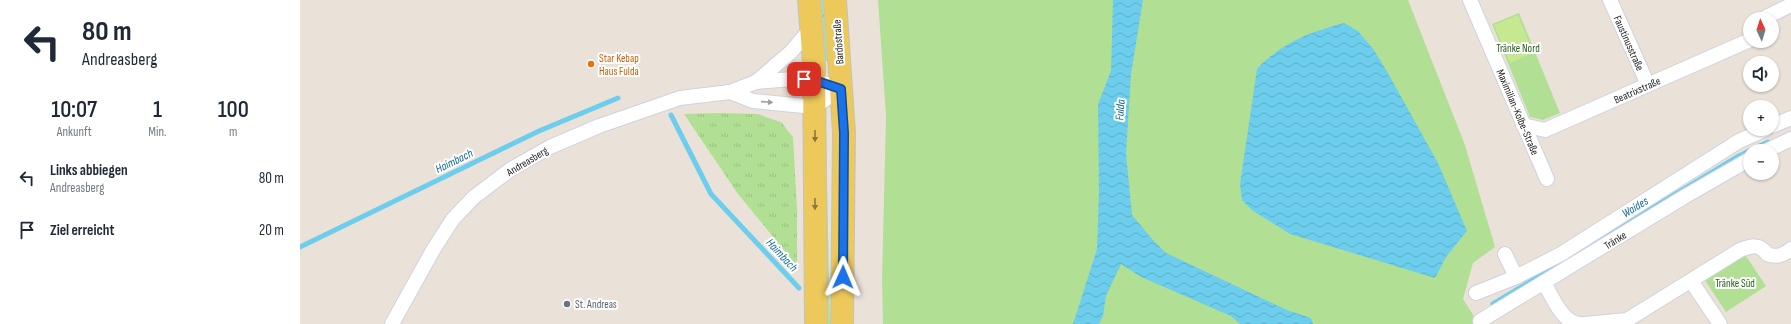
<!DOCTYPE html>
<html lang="de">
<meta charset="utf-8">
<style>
body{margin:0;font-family:"Sofia Sans Condensed",sans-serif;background:#f2f2f3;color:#1f2937;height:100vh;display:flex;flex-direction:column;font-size:15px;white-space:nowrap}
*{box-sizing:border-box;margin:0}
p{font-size:13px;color:#747a83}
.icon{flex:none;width:22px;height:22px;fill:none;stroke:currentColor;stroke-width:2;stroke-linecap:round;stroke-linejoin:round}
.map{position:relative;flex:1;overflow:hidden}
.details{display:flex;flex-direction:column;background:#fff;width:300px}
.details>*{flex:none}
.guide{background:#fff;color:#1f2937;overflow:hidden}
.needle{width:26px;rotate:356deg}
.tools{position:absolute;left:1443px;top:12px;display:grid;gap:8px}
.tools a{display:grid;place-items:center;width:36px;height:36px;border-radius:50%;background:#fff;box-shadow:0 1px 3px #0004;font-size:20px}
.pin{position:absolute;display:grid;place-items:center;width:34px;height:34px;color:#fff;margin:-17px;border-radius:8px;box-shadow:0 2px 6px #0006}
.me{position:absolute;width:44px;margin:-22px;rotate:1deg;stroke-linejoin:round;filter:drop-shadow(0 0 3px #0008)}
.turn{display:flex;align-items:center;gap:14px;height:84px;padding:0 16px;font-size:18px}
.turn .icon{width:52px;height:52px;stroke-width:2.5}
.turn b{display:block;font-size:28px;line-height:34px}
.eta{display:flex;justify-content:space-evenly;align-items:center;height:68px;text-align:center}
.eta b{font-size:24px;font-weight:600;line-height:28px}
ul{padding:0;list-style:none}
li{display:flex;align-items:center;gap:12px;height:52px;padding:0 16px}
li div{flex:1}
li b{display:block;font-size:15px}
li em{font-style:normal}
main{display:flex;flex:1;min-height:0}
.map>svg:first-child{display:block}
.grass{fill:url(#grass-tufts)}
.park{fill:#b1e095}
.pitch{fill:#c5e891}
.water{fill:url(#water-waves)}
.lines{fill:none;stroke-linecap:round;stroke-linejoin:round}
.stream{stroke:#6ccdec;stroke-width:5}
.street-casing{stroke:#ced2e0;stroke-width:16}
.primary-casing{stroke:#c3c3c3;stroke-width:24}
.street{stroke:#fff;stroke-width:14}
.primary{stroke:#edc85a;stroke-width:22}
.oneway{fill:#9e9e9e}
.oneway2{fill:#8a7840}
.route-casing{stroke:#114b97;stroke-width:10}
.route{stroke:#1a73e8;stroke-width:7}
.food-dot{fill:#e8710a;stroke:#fff;stroke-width:1.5}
.worship-dot{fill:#6b7280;stroke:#fff;stroke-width:1.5}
.labels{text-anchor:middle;stroke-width:4;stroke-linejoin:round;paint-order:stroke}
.street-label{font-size:11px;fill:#272727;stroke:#fff}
.park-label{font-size:11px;fill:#2b621a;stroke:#fff}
.food-label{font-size:11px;fill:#c56008;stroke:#fff;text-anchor:start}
.worship-label{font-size:11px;fill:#5b616d;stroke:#fff;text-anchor:start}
.water-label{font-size:12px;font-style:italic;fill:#0f6993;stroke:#fff}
</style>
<main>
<section class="details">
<div class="guide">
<div class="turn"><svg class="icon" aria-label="left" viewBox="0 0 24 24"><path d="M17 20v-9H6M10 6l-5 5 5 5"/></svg><div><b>80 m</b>Andreasberg</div></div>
</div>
<div class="eta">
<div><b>10:07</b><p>Ankunft</p></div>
<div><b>1</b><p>Min.</p></div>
<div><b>100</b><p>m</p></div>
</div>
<ul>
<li><svg class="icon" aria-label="left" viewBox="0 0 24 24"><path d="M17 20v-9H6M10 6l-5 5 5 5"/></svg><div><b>Links abbiegen</b><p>Andreasberg</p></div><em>80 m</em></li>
<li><svg class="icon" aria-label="arrive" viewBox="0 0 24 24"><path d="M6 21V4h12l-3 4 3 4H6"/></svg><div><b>Ziel erreicht</b></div><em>20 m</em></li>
</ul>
</section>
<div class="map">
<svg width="1491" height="324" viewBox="0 0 1491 324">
<defs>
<pattern id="grass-tufts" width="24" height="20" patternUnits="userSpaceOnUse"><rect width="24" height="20" fill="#b1e095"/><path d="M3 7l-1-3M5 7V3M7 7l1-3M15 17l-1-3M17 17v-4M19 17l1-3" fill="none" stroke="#98c080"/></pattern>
<pattern id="water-waves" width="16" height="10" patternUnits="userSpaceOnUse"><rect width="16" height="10" fill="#6ccdec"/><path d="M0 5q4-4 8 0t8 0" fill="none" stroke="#5eb0ca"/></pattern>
</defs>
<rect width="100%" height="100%" fill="#eae2d9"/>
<g class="grass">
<path d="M517 0H524L528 61H522Z"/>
<path d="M418 113 457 114 481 122 493 137 497 208V266L438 194 384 114Z"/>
<path d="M523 131H526L530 324H525Z"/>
</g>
<g class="park">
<path d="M578 0H1108L1165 145 1195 247 1173 263 1163 299 1179 324H583L582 280 586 116Z"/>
<path d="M1219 13 1260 113 1243 120 1230 117 1192 24Z"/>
<path d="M1444 253 1466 286 1426 312 1404 279Z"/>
</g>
<path class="pitch" d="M1218 15 1233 53 1210 63 1194 25Z"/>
<g class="water">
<path d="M813 0H843L831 74 826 154 832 215 853 240 866 253 987 310 1011 318 1013 324H940L931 316 841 277 821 264 806 296 803 316 799 324H773L797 249 799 191 798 104 811 71Z"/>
<path d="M1044 23 1058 31 1074 50 1089 75 1138 163 1167 231 1146 257 1135 278 990 234 953 211 942 200 940 184 957 69C981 43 1010 32 1044 23Z"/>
</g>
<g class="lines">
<g class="stream">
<path d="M371 115 411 194 499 288"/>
<path d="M0 247 239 131 318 98"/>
<path d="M1193 304 1439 156 1468 142"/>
</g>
<g class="street-casing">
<g id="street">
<path d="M1170 0 1247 179"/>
<path d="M1310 0 1348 85"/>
<path d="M1464 18 1491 5"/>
<path d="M456 82 491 52 512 27"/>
<path d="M430 92 453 101 514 107 541 89"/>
<path d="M1223 125 1245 130 1450 40"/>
<path d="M1472 126 1491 118"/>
<path d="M1466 151 1491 139"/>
<path d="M1205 254 1216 277"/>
<path d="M1391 281 1420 324"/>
<path d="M1244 283C1253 297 1262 324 1281 324"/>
<path d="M1176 293 1216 277 1261 254 1439 141 1466 129"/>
<path d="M1180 321 1384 197 1450 159"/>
<path d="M92 324 133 250 153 219 174 197 211 169 250 147 299 126 380 98 430 92 456 82 492 79 514 80 541 89"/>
<path d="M1285 324 1327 320 1440 250C1451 246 1460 243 1467 254 1477 258 1483 255 1491 249"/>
</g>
</g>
<g class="primary-casing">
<g id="primary">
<path d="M509 0 514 65 516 324"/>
<path d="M535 0 544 133 542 324"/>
</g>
</g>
<use href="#street" class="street"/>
<use href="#primary" class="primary"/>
</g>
<defs><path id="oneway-solid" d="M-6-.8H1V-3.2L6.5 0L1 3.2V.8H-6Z"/></defs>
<use class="oneway" href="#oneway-solid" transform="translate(467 102) rotate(4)"/>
<g class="oneway2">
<use href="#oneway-solid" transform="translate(515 136) rotate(90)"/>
<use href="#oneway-solid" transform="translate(515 204) rotate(90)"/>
</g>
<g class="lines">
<g class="route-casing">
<path id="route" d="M504 79 514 80 541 89 544 133 543 277"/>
</g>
<use href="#route" class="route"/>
</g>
<circle class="food-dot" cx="291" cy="64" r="4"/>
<circle class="worship-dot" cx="267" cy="304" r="4"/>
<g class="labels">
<g class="street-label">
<text transform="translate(538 42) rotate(-94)" y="4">Bardostraße</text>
<text transform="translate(1329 43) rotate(66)" y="4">Faustinusstraße</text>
<text transform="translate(1337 90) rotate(-24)" y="4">Beatrixstraße</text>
<text transform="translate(1218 112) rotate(67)" y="4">Maximilian-Kolbe-Straße</text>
<text transform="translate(227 161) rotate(-31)" y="4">Andreasberg</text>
<text transform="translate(1315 240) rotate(-32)" y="4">Tränke</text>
</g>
<g class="park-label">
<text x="1218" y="52">Tränke Nord</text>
<text x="1435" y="287">Tränke Süd</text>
</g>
<g class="food-label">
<text x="299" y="62">Star Kebap<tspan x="299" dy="13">Haus Fulda</tspan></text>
</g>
<g class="worship-label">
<text x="275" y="308">St. Andreas</text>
</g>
<g class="water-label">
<text transform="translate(820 110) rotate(-86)" y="4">Fulda</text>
<text transform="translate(154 161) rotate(-26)" y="4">Haimbach</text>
<text transform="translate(1335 207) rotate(-31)" y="4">Waides</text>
<text transform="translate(482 255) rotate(47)" y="4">Haimbach</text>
</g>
</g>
</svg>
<div class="tools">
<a><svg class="needle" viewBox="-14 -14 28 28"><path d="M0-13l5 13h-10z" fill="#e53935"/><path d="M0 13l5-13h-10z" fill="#747a83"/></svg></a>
<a><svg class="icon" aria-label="sound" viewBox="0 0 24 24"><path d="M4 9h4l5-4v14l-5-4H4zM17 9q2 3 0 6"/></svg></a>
<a>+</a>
<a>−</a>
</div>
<div class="pin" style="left:504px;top:79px;background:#d93025"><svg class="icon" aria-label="arrive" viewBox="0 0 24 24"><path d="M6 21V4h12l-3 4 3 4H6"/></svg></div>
<svg class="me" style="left:543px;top:277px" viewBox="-20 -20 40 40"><path d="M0-17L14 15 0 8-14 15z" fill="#1a73e8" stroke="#fff" stroke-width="4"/></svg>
</div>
</main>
